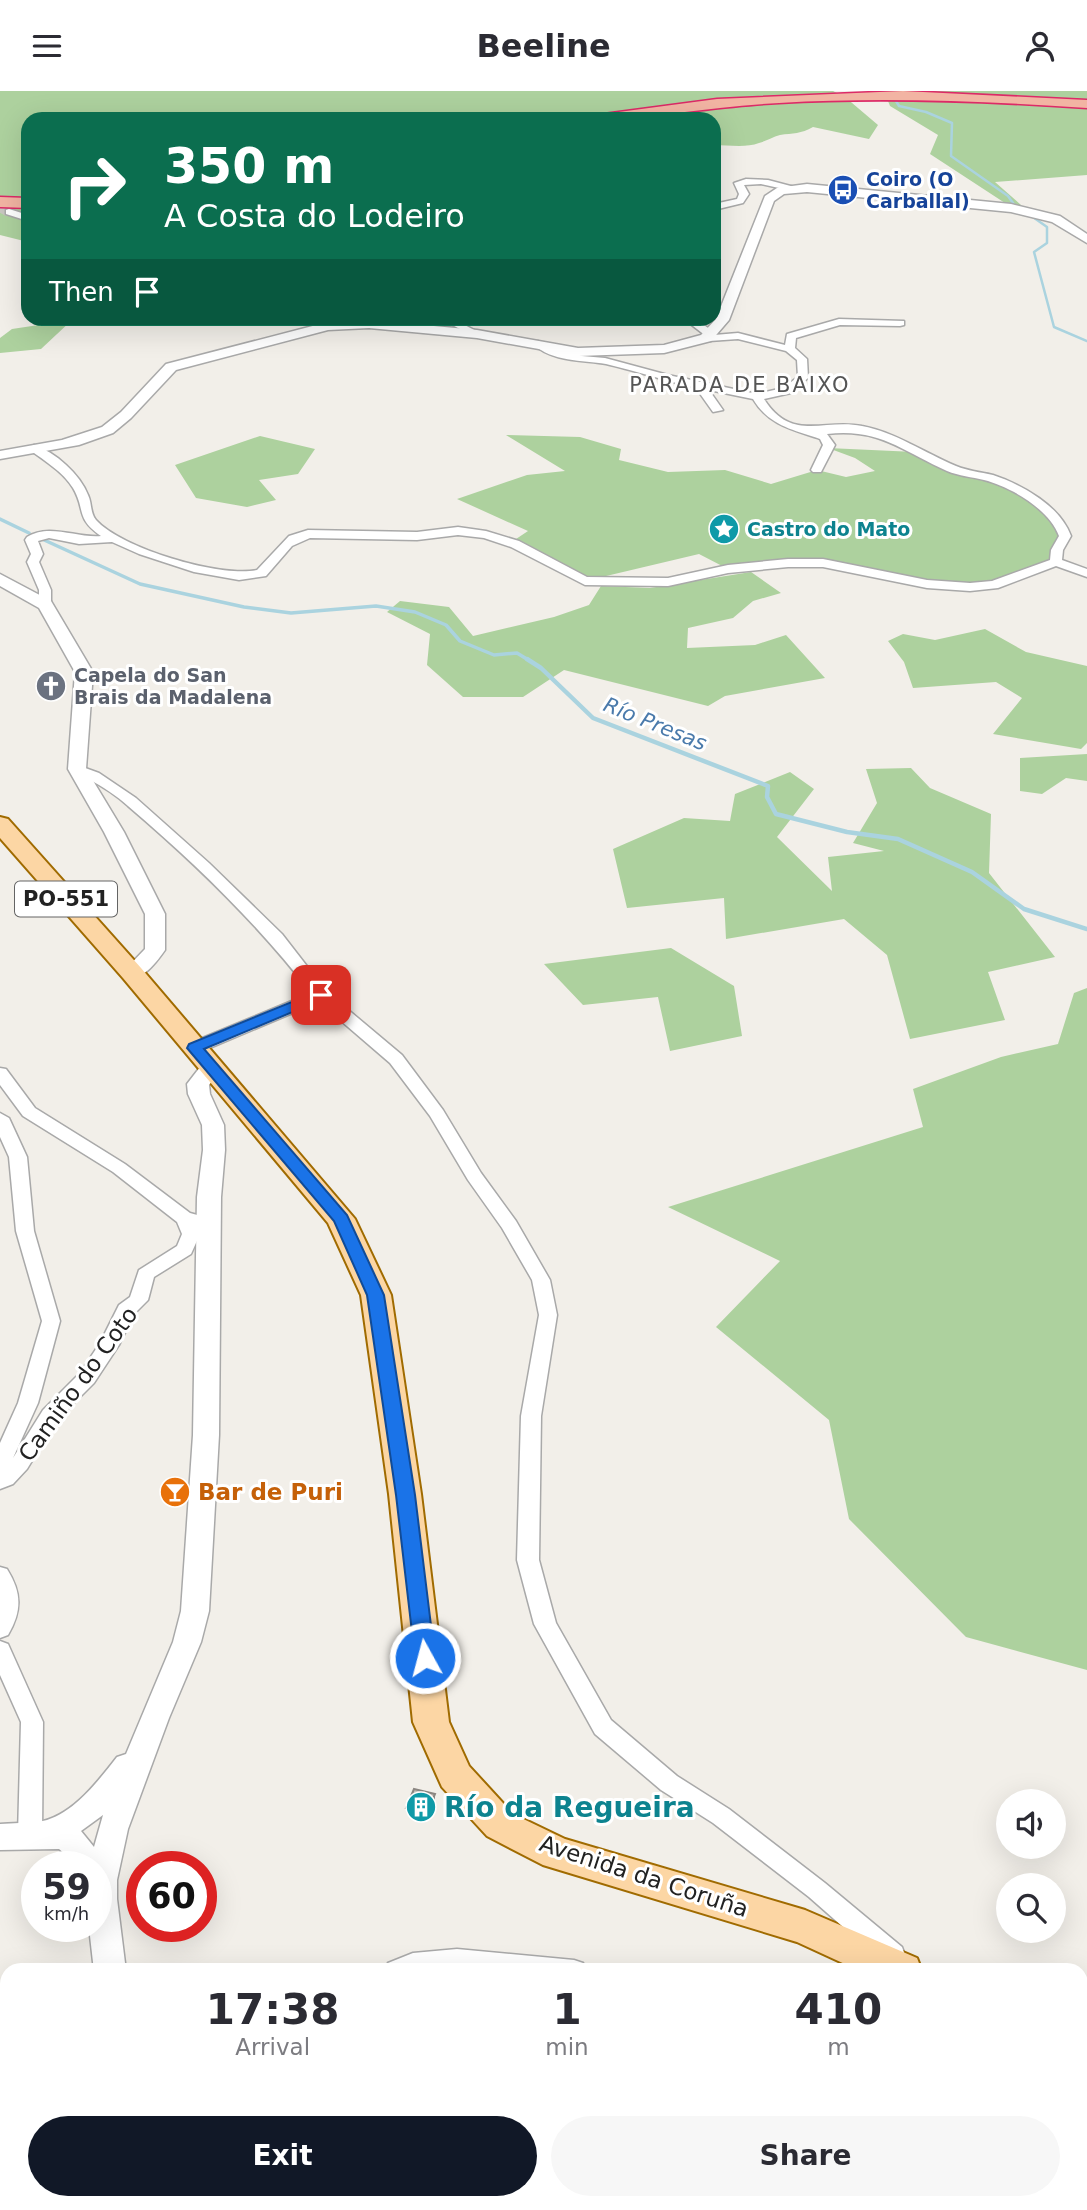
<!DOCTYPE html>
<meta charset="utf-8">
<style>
body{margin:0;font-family:"DejaVu Sans",sans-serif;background:#f7f7f7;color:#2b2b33;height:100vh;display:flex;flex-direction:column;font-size:26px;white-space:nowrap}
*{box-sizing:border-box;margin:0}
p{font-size:23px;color:#7c7c81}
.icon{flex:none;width:38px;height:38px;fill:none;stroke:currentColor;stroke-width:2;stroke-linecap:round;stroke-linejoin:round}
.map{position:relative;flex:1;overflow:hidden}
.panel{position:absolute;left:0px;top:1872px;width:1088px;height:247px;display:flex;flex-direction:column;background:#fff;border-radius:21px 21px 0 0;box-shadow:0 7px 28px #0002}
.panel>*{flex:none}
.top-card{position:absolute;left:21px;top:21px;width:700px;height:214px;border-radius:21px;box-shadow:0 7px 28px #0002;background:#0b6e4f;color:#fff;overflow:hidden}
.controls{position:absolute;left:996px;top:1698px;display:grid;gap:14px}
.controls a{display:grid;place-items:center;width:70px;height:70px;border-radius:50%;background:#fff;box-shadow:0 7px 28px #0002;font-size:35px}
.speed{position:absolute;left:21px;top:1760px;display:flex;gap:14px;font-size:35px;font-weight:700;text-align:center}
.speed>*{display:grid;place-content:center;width:91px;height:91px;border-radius:50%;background:#fff;box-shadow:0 7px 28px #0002;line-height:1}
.speed small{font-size:18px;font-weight:400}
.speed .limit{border:10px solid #d22;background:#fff;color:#111}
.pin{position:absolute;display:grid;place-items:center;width:60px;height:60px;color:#fff;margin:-30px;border-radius:14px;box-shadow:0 4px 10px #0006}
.me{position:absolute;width:77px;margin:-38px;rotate:353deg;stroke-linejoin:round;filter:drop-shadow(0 0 5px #0008)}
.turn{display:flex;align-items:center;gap:24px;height:147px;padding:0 28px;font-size:32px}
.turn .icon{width:91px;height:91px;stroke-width:2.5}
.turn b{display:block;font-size:49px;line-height:60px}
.then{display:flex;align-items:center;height:66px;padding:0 28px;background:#0003;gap:14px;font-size:26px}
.eta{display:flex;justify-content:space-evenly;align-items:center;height:119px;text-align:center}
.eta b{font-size:42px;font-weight:600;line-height:49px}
.primary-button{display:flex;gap:14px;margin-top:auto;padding:14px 28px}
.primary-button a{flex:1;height:80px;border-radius:42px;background:#111827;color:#fff;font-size:28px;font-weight:600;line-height:80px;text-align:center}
.primary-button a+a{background:#f7f7f7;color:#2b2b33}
header{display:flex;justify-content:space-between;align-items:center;height:91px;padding:0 28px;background:#fff;font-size:32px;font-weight:600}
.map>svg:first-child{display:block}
.forest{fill:#add19e}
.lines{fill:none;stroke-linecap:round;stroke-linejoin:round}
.stream-far2{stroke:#aad3df;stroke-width:2.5}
.stream-far1{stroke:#aad3df;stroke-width:3.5}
.stream{stroke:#aad3df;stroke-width:4.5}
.minor-tunnel{stroke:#c8c6c1;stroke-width:10;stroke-dasharray:10 4.5;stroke-linecap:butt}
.minor-casing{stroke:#a9a9a9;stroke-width:3}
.tertiary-casing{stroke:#a9a9a9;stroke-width:3}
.primary-casing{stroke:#a06b00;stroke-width:4}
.trunk-casing{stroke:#dc2a67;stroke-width:3}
.minor{fill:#fff;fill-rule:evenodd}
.tertiary{fill:#fff;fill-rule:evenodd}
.primary{fill:#fcd6a4;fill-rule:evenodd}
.trunk{fill:#f2b4a3;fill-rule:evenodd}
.wall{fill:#aba49e}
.shaded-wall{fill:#8b8681}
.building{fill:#c7bfb8;stroke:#8b8681;stroke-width:2}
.route{fill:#1a73e8;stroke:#114b97;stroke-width:2}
.labels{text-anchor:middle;stroke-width:6;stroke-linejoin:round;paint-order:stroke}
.far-transit-label{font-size:19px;font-weight:bold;fill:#164399;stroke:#fff;text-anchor:start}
.far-culture-label{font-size:19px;font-weight:bold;fill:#0d838f;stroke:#fff;text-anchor:start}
.far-worship-label{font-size:19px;font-weight:bold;fill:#5b616d;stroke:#fff;text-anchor:start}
.far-neighbourhood-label{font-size:21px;letter-spacing:2px;fill:#555;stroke:#fff}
.far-water-label{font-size:21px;font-style:italic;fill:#4a7aab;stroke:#fff}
.shield{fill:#fff;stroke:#646464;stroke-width:2}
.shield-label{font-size:21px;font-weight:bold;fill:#222}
.street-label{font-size:23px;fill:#222;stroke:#fff}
.food-label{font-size:23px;font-weight:bold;fill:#c56008;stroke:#fff;text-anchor:start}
.near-culture-label{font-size:28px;font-weight:bold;fill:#0d838f;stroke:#fff;text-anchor:start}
</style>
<header><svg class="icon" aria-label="menu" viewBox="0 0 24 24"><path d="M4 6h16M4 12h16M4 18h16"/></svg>Beeline<svg class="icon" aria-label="person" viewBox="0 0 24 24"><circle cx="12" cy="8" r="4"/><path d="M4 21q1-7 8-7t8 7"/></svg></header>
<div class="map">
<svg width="1087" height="2119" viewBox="0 0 1087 2119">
<rect width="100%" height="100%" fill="#f2efe9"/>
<g class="forest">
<path d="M0 0H833L845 6 878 34 869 48 813 36C801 43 793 42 780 44 772 46 767 50 759 52 746 57 728 54 714 54V28H28V151L0 144Z"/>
<path d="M884 0H1087V84L995 91 1021 114H1008L930 63 938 44 890 15Z"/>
<path d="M72 229 41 258 0 262V247L12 238Z"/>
<path d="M506 344 580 346 621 358 619 369 668 381 725 379 771 393 817 379 846 386 875 380 855 367 828 357 915 361 986 386 1040 415 1065 445 1056 471 994 494 948 495 823 472 728 478 699 463 585 490 510 452 528 440 457 408 527 384 565 380Z"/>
<path d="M260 345 315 358 298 383 259 389 276 409 247 416 196 407 175 374Z"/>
<path d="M751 481 781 502 753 510 733 527 688 537 687 557 755 554 786 544 825 587 725 605 708 615 564 579 523 606H463L427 574 430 543 387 521 400 510 449 516 473 545 554 526 589 514 601 495 650 497Z"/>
<path d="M985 538 1026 561 1087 575V652L1081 658 993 643 1022 607 996 591 913 597 904 571 888 550 903 543 935 549Z"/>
<path d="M1087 663V690L1066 687 1042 703 1020 700V667Z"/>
<path d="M911 677 930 697 991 723 989 782 1055 866 988 881 1005 929 910 948 887 864 844 828 726 848 724 807 627 817 613 758 684 727 730 730 735 703 790 681 814 698 777 746 832 800 828 766 884 760 853 752 877 712 866 678Z"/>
<path d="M671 857 734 895 742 945 670 960 658 906 583 914 544 873Z"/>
<path d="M1087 897V1579L966 1546 849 1428 829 1329 716 1236 780 1170 668 1116 923 1036 913 998 1001 966 1058 953 1074 902Z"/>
</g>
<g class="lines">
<g class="stream-far2">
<path d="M899 0 896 10 899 15 926 21 952 32 951 65 1008 105 1015 115"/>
<path d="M1030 124 1047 136V152L1034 161 1054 236 1087 250"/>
</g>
<g class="stream-far1">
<path d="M0 428 29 442"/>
<path d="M42 448 140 493 244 516 291 522 376 515 415 521 446 534 460 550 494 564 517 562 530 570"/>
</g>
<path class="stream" d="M527 568 541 577 593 627 768 695 767 706 776 723 847 741 898 748 972 781 1024 818 1087 838"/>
<path class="minor-tunnel" d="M0 116 9 121"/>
<g class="minor-casing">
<g id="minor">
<path d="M746 88 768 89 802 98 797 101 761 93 744 94 749 103 743 112 714 119V113L737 108 739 103 734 92Z"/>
<path d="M9 118 28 124V130L6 123V119Z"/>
<path d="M441 228H453L482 243 473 245Z"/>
<path d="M684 228H695L714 241V244L738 242 785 254 787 243 839 228 904 230V234L900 235 840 234 796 247 795 257 807 268 808 287 791 302 764 308C792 352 824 327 862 335 895 341 925 362 956 375 968 380 980 381 993 384 1023 394 1060 415 1071 445L1063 459 1062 469 1087 478V486L1056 475 998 497 970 500 927 497 823 476H788L728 482 668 495 585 494 511 456 484 447 458 444 417 449 310 447 292 455 266 485 239 489 194 481 139 463 112 451 79 453 49 447 38 450 43 463 39 471 51 499V514L45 518 39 514V499L27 471 31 463 25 449 27 446C49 432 76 447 101 445 75 427 86 419 73 397 63 381 45 370 30 359L28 357 34 354C55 361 80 383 88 404 92 412 90 422 96 429 121 457 220 487 257 479L289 445 308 439 417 441 458 436 486 440 519 450 587 486 668 487 728 474 788 468H823L927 489 970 492 992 490 1050 469 1051 459 1059 445C1049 418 1011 396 984 389 972 386 959 385 947 380 902 360 880 337 827 343L835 354 821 381H813L811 379 823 354 820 348C794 339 769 335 753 308L709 299 723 319 713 321 696 297C666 290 636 280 606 273 582 269 552 271 533 253L538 250 554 258 582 265 605 267 668 284 757 303 783 297 798 286 797 269 786 260 738 248 695 251V247L706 245Z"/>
<path d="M77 674 99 682 136 707 209 772 282 843 327 901 402 964 443 1019 481 1082 516 1130 550 1189 557 1224 541 1325 539 1469 556 1532 611 1629 677 1685 729 1718 825 1792 902 1856 905 1864 902 1872 893 1875 884 1872 809 1806 713 1732 661 1699 595 1643 534 1533 517 1469 521 1325 539 1224 532 1189 502 1137 468 1089 430 1025 390 972 319 911 200 961H188L186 957 188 953 311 902C258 833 195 772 128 715 117 705 102 695 88 688 82 684 75 683 70 678Z"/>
<path d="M0 977 6 978 35 1017 125 1073 190 1122 201 1125 204 1129 197 1135 200 1143 191 1163 154 1186 148 1209 134 1223 119 1254 94 1292 57 1329 27 1378 13 1393 0 1398V1352L18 1312 42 1230 16 1140 9 1066 0 1046V1022L9 1027 27 1066 34 1140 60 1230 38 1312 13 1367 43 1319 80 1282 100 1252 119 1214 130 1206 139 1179 177 1155 182 1143 177 1131 113 1081 23 1025 0 994Z"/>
<path d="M0 1476 7 1478C22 1502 22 1520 8 1544L0 1547Z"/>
<path d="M0 1550 8 1553 43 1631 42 1744 38 1751 30 1754 22 1751 18 1744 21 1631 0 1584Z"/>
<path d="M457 1858 574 1869 583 1872 586 1880H385L388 1872 413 1862Z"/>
<path d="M886 2112H912L910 2119H884Z"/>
</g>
</g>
<g class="tertiary-casing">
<g id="tertiary">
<path d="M807 93 1011 113 1060 125 1087 143V152L1052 131 1011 121 807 101 784 103 774 110 729 229 711 250 664 262 578 265 477 247 369 237 328 239 176 279 131 327 113 342 79 354 0 368V360L62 349 102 336 121 321 166 273 328 231 369 229 477 239 578 257 664 254 701 244 716 228 765 105 777 97Z"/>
<path d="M0 483 51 510 93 581 86 678 124 741 165 823V859C156 872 142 891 125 886L122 882 145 858V823L104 741 68 678 75 581 39 517 0 495Z"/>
<path d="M212 969 220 971 223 976 209 994 210 1003 224 1034 225 1059 221 1106 219 1344 209 1520 201 1551 169 1627 128 1738 117 1789V1808L126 1880H94L89 1836H96V1776H72L65 1763 59 1758 0 1759V1733C13 1732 26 1732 38 1731 72 1726 98 1690 117 1666L126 1663 173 1551 181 1520 193 1344 197 1106 203 1059 202 1034 188 1003 187 993 204 971ZM103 1724 94 1756 81 1740Z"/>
<path d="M120 2112H154L155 2119H121Z"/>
</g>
</g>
<g class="primary-casing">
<g id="primary">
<path d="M0 726 8 728 141 877 355 1128 391 1204 421 1403 449 1631 469 1675 513 1723 565 1748 805 1819 917 1867 922 1880H860L797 1851 543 1774 487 1745 442 1696 413 1631 389 1403 361 1204 328 1132 123 887 0 747Z"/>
<path d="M1082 2012 1087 2014V2058L1082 2056Z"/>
</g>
</g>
<g class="trunk-casing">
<g id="trunk">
<path d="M903 0 1087 9V17C984 10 882 6 779 12 715 15 652 28 589 28L596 24 717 8Z"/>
<path d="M0 106 28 107V117L0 116Z"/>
</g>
</g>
<use href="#minor" class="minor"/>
<use href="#tertiary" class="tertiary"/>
<use href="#primary" class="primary"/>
<use href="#trunk" class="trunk"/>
</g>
<path class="wall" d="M435 1703V1709L427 1728 407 1723 406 1717Z"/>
<path class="shaded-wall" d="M435 1703V1709L427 1728V1722Z"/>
<path class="building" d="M414 1698 435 1703 427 1722 406 1717Z"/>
<path class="route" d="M321 899 329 904 326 907 204 958 347 1124 384 1204 415 1404 435 1567 432 1573 425 1575 417 1573 415 1567 396 1404 367 1204 334 1130 187 957 189 953Z"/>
<defs>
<g id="bus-disc" transform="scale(1.575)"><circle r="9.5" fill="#1a4fb4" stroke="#fff"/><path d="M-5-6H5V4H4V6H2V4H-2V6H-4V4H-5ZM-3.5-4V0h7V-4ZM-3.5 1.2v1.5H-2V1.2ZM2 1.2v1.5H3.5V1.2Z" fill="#fff"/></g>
<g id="sight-disc" transform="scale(1.575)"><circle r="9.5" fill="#0f9aa8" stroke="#fff"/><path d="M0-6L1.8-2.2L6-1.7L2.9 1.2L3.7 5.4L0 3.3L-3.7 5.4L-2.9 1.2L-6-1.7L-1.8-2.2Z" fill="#fff"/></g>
<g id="church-disc" transform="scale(1.575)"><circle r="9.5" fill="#6b7280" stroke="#fff"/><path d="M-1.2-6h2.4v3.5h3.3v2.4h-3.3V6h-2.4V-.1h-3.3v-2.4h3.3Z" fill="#fff"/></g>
<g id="bar-disc" transform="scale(1.575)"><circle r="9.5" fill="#e8710a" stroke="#fff"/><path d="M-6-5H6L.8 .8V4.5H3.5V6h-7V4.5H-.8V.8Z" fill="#fff"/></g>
<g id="building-disc" transform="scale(1.575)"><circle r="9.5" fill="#0f9aa8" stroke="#fff"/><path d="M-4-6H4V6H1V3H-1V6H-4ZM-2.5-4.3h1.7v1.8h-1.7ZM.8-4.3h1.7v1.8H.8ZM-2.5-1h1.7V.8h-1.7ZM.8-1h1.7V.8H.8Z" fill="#fff"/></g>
</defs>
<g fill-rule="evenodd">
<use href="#bus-disc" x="843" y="99"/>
<use href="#sight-disc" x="724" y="438"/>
<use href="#church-disc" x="51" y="595"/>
<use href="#bar-disc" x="175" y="1401"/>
<use href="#building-disc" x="421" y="1716"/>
</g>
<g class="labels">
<g class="far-transit-label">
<text x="866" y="95">Coiro (O<tspan x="866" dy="22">Carballal)</tspan></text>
</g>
<g class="far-culture-label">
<text x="747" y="445">Castro do Mato</text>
</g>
<g class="far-worship-label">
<text x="74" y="591">Capela do San<tspan x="74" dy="22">Brais da Madalena</tspan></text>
</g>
<g class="far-neighbourhood-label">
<text x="740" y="301">PARADA DE BAIXO</text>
</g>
<g class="far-water-label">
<text transform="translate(655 633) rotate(22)" y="7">Río Presas</text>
</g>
<rect class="shield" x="15" y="790.5" width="102" height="35" rx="5"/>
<g class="shield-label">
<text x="66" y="815">PO-551</text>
</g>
<g class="street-label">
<text transform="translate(78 1293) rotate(-54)" y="8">Camiño do Coto</text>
<text transform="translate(644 1785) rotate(18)" y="8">Avenida da Coruña</text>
</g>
<g class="food-label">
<text x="198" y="1409">Bar de Puri</text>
</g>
<g class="near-culture-label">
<text x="444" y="1726">Río da Regueira</text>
</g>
</g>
</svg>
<div class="controls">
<a><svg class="icon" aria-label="sound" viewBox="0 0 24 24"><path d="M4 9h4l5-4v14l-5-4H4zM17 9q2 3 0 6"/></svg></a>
<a><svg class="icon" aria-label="search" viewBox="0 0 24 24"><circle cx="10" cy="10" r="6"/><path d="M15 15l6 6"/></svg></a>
</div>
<div class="speed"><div>59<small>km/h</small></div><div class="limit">60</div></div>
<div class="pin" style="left:321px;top:904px;background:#d93025"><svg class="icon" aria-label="arrive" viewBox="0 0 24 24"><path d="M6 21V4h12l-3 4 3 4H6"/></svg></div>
<svg class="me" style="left:425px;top:1567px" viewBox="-20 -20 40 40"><circle r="17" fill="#1a73e8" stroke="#fff" stroke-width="3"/><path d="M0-11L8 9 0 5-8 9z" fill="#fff"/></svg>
<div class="top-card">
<div class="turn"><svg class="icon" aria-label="right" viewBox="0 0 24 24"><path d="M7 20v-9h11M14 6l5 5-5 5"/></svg><div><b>350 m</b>A Costa do Lodeiro</div></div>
<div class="then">Then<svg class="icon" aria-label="arrive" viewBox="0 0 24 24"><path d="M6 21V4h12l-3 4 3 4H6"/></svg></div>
</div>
<section class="panel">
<div class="eta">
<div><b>17:38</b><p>Arrival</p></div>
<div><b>1</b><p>min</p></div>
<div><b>410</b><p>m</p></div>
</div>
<div class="primary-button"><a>Exit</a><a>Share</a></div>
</section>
</div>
